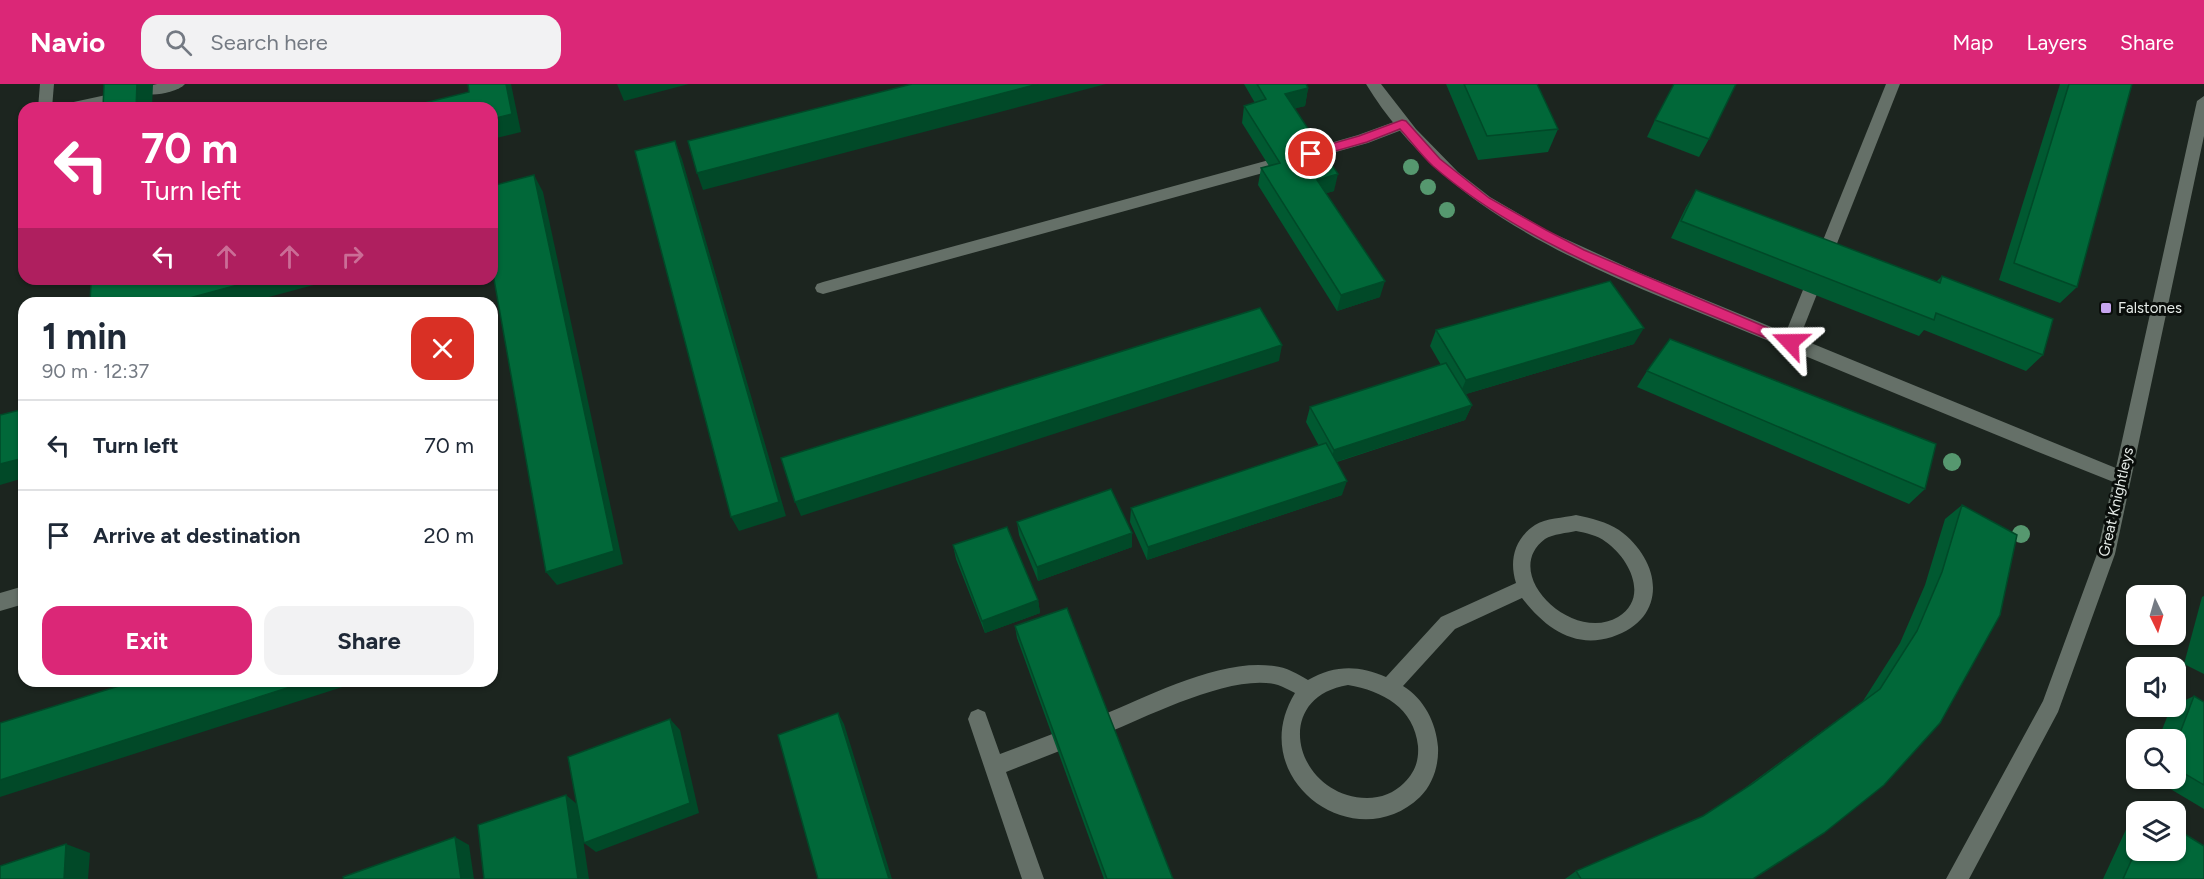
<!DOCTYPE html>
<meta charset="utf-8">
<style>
body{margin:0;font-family:Figtree,sans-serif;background:#f2f2f3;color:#1f2937;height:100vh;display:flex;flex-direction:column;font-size:22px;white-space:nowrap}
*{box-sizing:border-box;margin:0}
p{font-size:20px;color:#747a83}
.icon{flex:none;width:33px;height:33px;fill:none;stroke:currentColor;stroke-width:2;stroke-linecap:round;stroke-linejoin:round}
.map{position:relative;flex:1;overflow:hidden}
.panel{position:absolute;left:18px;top:213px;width:480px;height:390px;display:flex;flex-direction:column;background:#fff;border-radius:18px;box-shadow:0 2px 4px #0004}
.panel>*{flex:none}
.guide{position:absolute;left:18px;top:18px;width:480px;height:183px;border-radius:18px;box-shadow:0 2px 4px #0004;background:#db2777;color:#fff;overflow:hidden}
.needle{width:39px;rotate:175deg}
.controls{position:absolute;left:2126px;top:501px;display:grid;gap:12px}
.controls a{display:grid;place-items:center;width:60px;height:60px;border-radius:12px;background:#fff;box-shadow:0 2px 4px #0004;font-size:30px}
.pin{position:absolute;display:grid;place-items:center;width:51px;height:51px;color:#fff;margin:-26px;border:3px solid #fff;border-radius:50%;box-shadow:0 2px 6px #0007}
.me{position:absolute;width:66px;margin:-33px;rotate:293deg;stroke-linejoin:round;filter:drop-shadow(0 0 4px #0008)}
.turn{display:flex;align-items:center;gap:21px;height:126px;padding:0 24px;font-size:27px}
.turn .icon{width:78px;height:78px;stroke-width:2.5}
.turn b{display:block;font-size:42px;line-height:51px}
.lanes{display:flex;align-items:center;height:57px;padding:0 24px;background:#0003;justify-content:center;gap:30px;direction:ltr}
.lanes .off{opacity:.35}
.round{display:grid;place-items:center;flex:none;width:63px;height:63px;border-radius:18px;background:#f2f2f3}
.overview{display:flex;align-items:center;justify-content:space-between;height:102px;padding:0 24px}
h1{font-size:36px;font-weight:700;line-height:45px}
.action{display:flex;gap:12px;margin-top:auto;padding:12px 24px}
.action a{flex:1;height:69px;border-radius:18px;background:#db2777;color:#fff;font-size:24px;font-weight:700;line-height:69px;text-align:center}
.action a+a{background:#f2f2f3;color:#1f2937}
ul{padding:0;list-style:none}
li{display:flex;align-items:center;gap:18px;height:90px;padding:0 24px;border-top:2px solid #e0e1e3}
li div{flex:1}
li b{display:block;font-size:22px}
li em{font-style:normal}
header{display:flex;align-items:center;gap:36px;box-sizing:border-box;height:84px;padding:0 30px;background:#db2777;color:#fff}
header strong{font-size:28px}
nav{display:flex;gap:33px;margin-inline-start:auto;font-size:21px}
.search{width:420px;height:54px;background:#f2f2f3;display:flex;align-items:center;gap:15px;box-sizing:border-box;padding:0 21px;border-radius:18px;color:#747a83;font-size:22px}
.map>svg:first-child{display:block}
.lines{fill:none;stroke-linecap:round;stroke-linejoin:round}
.lane{fill:#657068;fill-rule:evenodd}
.street{fill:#657068;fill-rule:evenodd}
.secondary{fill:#657068;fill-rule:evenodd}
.tree{fill:#56986f}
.wall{fill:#015931}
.shaded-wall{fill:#014928}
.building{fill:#016839;stroke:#014928;stroke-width:1.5}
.route{fill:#db2777;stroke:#8e194d;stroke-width:1.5}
.poi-dot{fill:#c7a6ef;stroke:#090d0a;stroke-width:2}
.labels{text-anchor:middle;stroke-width:6;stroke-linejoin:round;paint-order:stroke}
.poi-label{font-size:15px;fill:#e7ede9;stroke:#090d0a;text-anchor:start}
.street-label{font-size:15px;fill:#e7ede9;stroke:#090d0a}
</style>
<header>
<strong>Navio</strong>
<div class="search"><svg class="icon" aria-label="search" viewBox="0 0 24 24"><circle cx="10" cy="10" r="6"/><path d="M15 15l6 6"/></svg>Search here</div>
<nav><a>Map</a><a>Layers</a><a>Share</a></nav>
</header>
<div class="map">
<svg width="2204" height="795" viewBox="0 0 2204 795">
<rect width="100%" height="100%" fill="#1c251f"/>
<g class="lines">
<g class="lane">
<path d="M157 0H185C179 7 157 12 148 10L146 6 148 2Z"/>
<path d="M1886 0H1900L1798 258 1796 263 1790 265 1784 263 1782 258Z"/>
<path d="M120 8 127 13 125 17 93 24H62L69 19Z"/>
<path d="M1402 35 1407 36 1409 40 1407 44 1368 59 1311 75 1306 74 1303 70 1306 66 1358 51Z"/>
<path d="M1269 76 1274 78 1277 82 1274 86 823 210 817 208 815 204 817 200 823 198Z"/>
<path d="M24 502V520L0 527V509Z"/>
</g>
<g class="street">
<path d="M40 0H54L52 24H38Z"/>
<path d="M1366 0H1381L1416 45 1458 88 1490 113 1548 147 1640 189 2128 389 2131 394 2128 399 2122 402 2116 399C2002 354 1889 307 1776 260 1627 197 1455 146 1366 0Z"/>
<path d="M1576 431C1591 434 1607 438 1619 446 1662 477 1669 534 1612 553 1574 565 1545 544 1522 514L1455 545 1403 602C1424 615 1436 638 1438 663 1439 681 1433 700 1420 713 1354 776 1243 694 1295 609 1289 606 1284 603 1278 601 1235 588 1148 632 1107 649L1100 646 1097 639 1100 632C1149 612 1220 574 1274 582 1286 583 1298 590 1308 596 1335 581 1358 581 1386 593L1441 533 1516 499C1509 477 1514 455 1535 441 1545 434 1564 434 1576 431ZM1576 447C1586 449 1597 451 1606 458 1629 474 1650 514 1618 533 1572 560 1499 489 1545 455 1553 450 1567 449 1576 447ZM1348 601C1383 607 1414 624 1418 662 1419 677 1415 688 1404 699 1394 709 1381 714 1367 714 1296 713 1269 614 1348 601Z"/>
<path d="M978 625 985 628 1000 670 1055 649 1062 652 1065 659 1062 666 1006 688 1044 795H1022L968 635 971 628Z"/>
</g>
<path class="secondary" d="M2204 12V52L2115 470 2058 628 1969 795H1946L2043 617 2097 470 2197 17Z"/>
</g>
<g class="tree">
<circle cx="1411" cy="83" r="8"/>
<circle cx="1428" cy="103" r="8"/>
<circle cx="1447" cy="126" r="8"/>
<circle cx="1952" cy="378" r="9"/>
<circle cx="2021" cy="450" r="9"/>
</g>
<g class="wall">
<path d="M1244 0H1306L1308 4 1305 22 1295 24 1334 107 1326 109 1380 213 1337 227 1258 101 1261 84 1269 82 1242 39 1244 22 1255 19Z"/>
<path d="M1446 0H1537L1558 45 1548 68 1478 76Z"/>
<path d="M2060 0H2132L2077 203 2060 219 1999 196Z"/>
<path d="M1655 36 1709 55 1699 73 1647 53Z"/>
<path d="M1696 106 1936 198 1942 192 2043 271 2026 287 1924 246 1919 252 1671 154 1686 123Z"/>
<path d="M1436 246 1634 260 1466 310 1472 321 1465 336 1337 378 1342 411 1147 476 1130 438 1131 424 1319 362 1306 338 1310 323 1441 281 1430 262Z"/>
<path d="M1647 287 1925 405 1909 420 1637 303Z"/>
<path d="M1962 421 2017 451 1753 795H1565L1576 787 1703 732 1738 709 1863 617 1900 559 1925 501 1945 435Z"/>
<path d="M1017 438 1132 449V463L1038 497 1019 451Z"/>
<path d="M953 461 1038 516 1040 529 985 549 956 475Z"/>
<path d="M2204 512V590L2184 580 2202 513Z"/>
<path d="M1015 542 1173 795H1104L1017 554Z"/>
<path d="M2194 612 2204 618V725L2152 694H2175V656H2158L2171 623 2175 622V621Z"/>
<path d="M2136 736V766L2204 795H2103L2129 739Z"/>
</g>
<g class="shaded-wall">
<path d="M137 0H153L152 24H136Z"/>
<path d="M506 0H511L521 48 492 55V35Z"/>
<path d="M617 0H689L624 17Z"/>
<path d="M1038 0H1106L703 106 697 89Z"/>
<path d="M1308 4 1305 22 1282 28 1285 10Z"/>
<path d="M675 57 682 75 786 432 739 447 731 433Z"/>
<path d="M1338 90 1334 107 1314 113 1317 96Z"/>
<path d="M534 91 543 108 623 480 557 501 546 488Z"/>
<path d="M260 195H336L247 219H171Z"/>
<path d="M1385 197 1380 213 1337 227 1341 211Z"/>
<path d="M1644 244 1634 260 1459 312 1466 296Z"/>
<path d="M1282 261 1279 277 801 432 795 418Z"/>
<path d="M1472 321 1465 336 1329 380 1334 366Z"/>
<path d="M24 374V394L0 401V380Z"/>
<path d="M1347 397 1342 411 1147 476 1148 463Z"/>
<path d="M1132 449V463L1038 497 1037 483Z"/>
<path d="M1038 516 1040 529 985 549 982 537Z"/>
<path d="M309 597H361L0 713V696Z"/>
<path d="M838 629 844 640 892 795H889Z"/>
<path d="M670 635 680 646 699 729 596 768 584 759Z"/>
<path d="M566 711 578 721 589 795H577Z"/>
<path d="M455 753 469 761 474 795H461Z"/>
<path d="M66 760 90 769 88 795H64Z"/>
</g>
<g class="building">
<path d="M104 0H137L136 24H103Z"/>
<path d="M468 0H506L512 30 492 35V24H404L469 8Z"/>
<path d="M912 0H1038L697 89 688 57Z"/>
<path d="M1257 0H1306L1308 4 1285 10 1338 90 1317 96 1385 197 1341 211 1261 84 1280 79 1244 22 1266 15Z"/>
<path d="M1464 0H1537L1558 45 1487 52Z"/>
<path d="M1674 0H1736L1709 55 1655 36Z"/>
<path d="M2069 0H2132L2077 203 2014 179Z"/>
<path d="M675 57 779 418 731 433 635 67Z"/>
<path d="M534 91 614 467 546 488 492 184V102Z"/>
<path d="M1696 106 1940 199 1942 192 2053 235 2043 271 1936 229 1934 236 1681 137Z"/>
<path d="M106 195H260L171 219H90L91 199Z"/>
<path d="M1610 197 1644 244 1466 296 1436 246Z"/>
<path d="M1260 224 1282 261 795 418 781 374Z"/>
<path d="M1670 255 1936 360 1925 405 1647 287Z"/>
<path d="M1446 279 1472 321 1334 366 1310 323Z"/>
<path d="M24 325V374L0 380V331Z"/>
<path d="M1326 359 1347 397 1148 463 1131 424Z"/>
<path d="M1111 405 1132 449 1037 483 1017 438Z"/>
<path d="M1962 421 2017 451 2000 531 1940 639 1884 701 1824 749 1753 795H1581L1576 787 1703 732 1752 700 1880 605 1917 547 1942 488Z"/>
<path d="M1007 443 1038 516 982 537 953 461Z"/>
<path d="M1067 524 1173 795H1107L1015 542Z"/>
<path d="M135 597H309L0 696V639Z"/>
<path d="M2194 612 2204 618V701L2175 684V662Z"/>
<path d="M838 629 889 795H818L778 651Z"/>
<path d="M670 635 690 719 584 759 568 673Z"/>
<path d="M566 711 578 795H484L478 741Z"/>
<path d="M2175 744 2204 762V795H2123L2136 766H2175Z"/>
<path d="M455 753 461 795H344L343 793Z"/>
<path d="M66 760 64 795H0V782Z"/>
</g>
<path class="route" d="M1402 36 1406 37 1440 75 1489 114 1546 146 1584 166 1794 255 1796 258 1794 262H1785C1669 212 1529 166 1433 82 1421 71 1411 57 1400 45L1367 58 1311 74 1305 70 1306 67 1359 52Z"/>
<rect class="poi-dot" x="2100" y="218" width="12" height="12" rx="3"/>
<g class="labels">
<g class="poi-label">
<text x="2118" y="229">Falstones</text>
</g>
<g class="street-label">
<text transform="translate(2116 418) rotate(-77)" y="5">Great Knightleys</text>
</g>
</g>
</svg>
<div class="controls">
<a><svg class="needle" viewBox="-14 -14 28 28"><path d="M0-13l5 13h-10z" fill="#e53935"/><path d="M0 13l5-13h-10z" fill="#747a83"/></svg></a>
<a><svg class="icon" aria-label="sound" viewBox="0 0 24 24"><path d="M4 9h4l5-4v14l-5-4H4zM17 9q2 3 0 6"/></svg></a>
<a><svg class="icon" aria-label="search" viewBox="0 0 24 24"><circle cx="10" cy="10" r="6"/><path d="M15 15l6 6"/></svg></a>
<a><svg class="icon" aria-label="layers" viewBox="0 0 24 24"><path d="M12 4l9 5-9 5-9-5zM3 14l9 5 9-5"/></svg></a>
</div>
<div class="pin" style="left:1311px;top:70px;background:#d93025"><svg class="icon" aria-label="arrive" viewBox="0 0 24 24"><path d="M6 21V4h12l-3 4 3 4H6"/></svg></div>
<svg class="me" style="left:1790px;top:258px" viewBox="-20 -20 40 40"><path d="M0-17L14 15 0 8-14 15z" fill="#db2777" stroke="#fff" stroke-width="4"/></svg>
<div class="guide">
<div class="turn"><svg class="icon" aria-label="left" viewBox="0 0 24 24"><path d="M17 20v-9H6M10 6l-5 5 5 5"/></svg><div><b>70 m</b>Turn left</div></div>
<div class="lanes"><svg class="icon" aria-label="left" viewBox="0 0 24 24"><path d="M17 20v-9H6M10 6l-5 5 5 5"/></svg><svg class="icon off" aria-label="ahead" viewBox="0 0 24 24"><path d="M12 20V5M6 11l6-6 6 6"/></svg><svg class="icon off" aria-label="ahead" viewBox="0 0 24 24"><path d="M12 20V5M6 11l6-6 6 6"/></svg><svg class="icon off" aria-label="right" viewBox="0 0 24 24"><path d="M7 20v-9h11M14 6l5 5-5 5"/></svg></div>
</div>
<section class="panel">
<div class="overview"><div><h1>1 min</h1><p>90 m · 12:37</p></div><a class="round" style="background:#d93025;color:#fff"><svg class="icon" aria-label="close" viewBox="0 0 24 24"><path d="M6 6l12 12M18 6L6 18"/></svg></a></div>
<ul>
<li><svg class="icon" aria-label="left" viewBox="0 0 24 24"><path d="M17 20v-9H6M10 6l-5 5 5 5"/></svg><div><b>Turn left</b></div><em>70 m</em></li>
<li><svg class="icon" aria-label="arrive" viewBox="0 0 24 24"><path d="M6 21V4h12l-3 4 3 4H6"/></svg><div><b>Arrive at destination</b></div><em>20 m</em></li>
</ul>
<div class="action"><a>Exit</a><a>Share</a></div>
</section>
</div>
